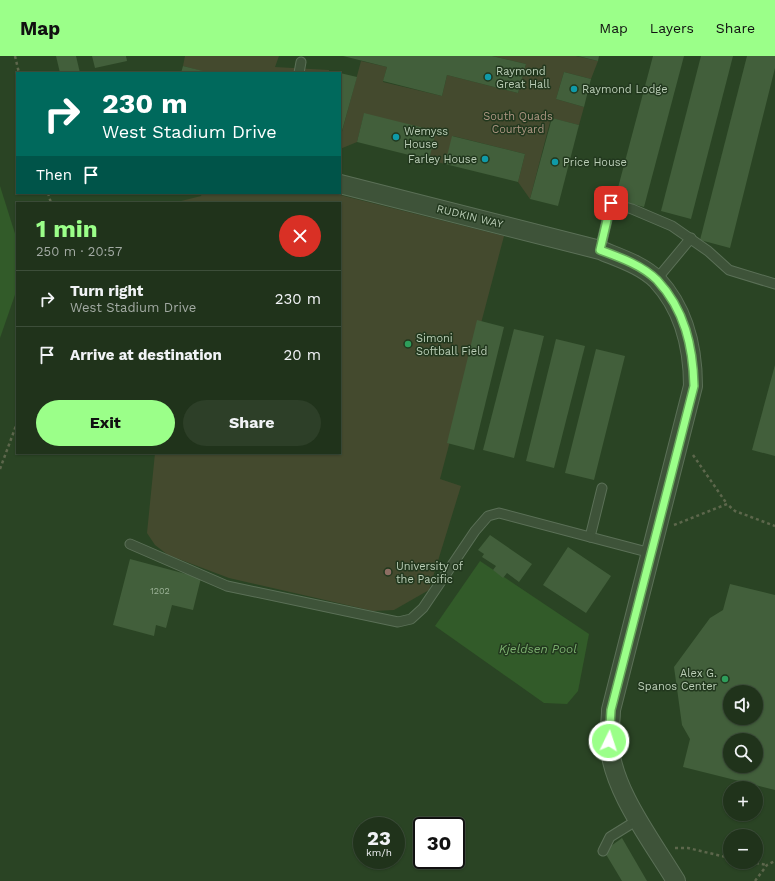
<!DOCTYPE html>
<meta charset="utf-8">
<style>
body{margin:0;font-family:"Work Sans",sans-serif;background:#2d3f28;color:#f1f3f6;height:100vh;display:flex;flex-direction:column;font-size:15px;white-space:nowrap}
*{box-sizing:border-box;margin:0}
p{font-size:13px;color:#a2aaa3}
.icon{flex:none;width:22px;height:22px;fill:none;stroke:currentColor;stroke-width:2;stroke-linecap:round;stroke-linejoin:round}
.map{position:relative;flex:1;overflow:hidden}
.drawer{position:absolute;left:16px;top:146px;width:325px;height:252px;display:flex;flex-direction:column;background:#20331b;border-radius:0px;box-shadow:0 1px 3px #0004,0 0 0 1px #3d4e3a}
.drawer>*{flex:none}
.hud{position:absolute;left:16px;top:16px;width:325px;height:122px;border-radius:0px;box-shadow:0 1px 3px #0004,0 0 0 1px #3d4e3a;background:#00695c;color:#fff;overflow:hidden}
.buttons{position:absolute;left:723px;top:629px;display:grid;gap:8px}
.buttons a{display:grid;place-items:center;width:40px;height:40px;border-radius:50%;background:#20331b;box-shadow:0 1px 3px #0004,0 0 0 1px #3d4e3a;font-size:20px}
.speed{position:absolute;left:353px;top:761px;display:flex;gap:8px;font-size:20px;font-weight:700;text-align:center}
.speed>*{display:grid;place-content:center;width:52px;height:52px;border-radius:50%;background:#20331b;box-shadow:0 1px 3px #0004,0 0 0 1px #3d4e3a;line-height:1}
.speed small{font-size:10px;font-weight:400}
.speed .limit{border:2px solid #111;border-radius:6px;background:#fff;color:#111}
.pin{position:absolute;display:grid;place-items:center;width:34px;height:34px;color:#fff;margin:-17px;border-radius:8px;box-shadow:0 2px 6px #0006}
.me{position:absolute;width:44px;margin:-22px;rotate:4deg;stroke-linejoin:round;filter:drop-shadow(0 0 3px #0008)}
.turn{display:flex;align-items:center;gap:14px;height:84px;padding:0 20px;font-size:18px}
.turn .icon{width:52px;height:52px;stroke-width:2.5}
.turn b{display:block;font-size:28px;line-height:34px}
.then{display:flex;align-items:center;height:38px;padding:0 20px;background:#0003;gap:8px;font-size:15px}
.round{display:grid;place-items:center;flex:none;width:42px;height:42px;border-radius:21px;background:#2d3f28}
.summary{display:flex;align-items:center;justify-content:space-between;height:68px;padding:0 20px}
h1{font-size:24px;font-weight:700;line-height:30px;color:#9bff89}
.action{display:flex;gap:8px;margin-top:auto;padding:8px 20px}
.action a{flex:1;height:46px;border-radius:24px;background:#9bff89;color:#111;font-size:16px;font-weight:700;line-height:46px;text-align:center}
.action a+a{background:#2d3f28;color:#f1f3f6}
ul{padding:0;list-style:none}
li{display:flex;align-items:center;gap:12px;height:56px;padding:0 20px;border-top:1px solid #3d4e3a}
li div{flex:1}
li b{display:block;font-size:15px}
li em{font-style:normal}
header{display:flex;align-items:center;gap:24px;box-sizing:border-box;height:56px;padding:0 20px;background:#9bff89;color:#111}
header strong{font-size:19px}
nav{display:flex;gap:22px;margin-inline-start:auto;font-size:14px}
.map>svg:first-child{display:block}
.green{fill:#444a2e}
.water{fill:#325b29}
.building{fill:#425f3b;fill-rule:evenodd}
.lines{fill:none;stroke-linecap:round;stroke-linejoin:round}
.lane-casing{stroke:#5b7057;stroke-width:11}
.street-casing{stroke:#5b7057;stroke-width:20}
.path{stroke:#5d674c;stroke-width:2.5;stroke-dasharray:3 3;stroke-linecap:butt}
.lane{stroke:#3e5339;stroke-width:9}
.street{stroke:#3e5339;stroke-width:18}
.route-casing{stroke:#65a659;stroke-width:10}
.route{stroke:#9bff89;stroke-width:7}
.culture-dot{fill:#0f9aa8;stroke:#22381e;stroke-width:1.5}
.leisure-dot{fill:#2e9e5b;stroke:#22381e;stroke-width:1.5}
.education-dot{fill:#8d6e63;stroke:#22381e;stroke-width:1.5}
.labels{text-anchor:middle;stroke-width:3;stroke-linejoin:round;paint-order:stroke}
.number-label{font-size:9px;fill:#9cb297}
.poi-label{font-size:11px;fill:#bacdb6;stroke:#22381e;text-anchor:start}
.park-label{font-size:11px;fill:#ad9682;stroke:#22381e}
.street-label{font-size:11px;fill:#bacdb6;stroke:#22381e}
.water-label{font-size:12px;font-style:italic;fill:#7aae6d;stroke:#22381e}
</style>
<header>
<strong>Map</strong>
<nav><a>Map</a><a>Layers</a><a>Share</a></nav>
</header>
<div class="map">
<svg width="775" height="825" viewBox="0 0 775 825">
<rect width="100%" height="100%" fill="#2a4424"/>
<g class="green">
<path d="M185 0H279L275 11 329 14V17H209L183 10Z"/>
<path d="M492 0H576L598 5 591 23 564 16 556 43 584 51 579 69 551 62 530 143 518 126 525 98 453 80 445 108 429 104 435 75 364 58 357 86 340 93V83L361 5 387 11 383 26 442 40 447 19 518 37 526 8Z"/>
<path d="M202 137H332L504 180 440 423 461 430 429 534 394 554 373 555 229 522 168 499 155 489 147 477 155 397H340V147H173L201 140Z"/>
</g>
<g class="water">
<path d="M0 130 17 184V233L0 282Z"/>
<path d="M480 505 589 578 578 635 567 648 544 647 435 570Z"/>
</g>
<g class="building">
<path d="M56 0H76L80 17H60Z"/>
<path d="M92 0H126L127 5 95 12Z"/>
<path d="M343 0H492L526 8 518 37 447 19 442 40 383 25 387 11Z"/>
<path d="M578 0H599L598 5Z"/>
<path d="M653 0H684L644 151 615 143Z"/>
<path d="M701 0H733L691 163 661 155Z"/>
<path d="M747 0H775V12L730 192 700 184Z"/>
<path d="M183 10 207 16V17H181Z"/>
<path d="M564 16 591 23 584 51 556 43Z"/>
<path d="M340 17 357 21 340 82Z"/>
<path d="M364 57 436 75 429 104 357 86Z"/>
<path d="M552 62 579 69 558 150 530 143Z"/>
<path d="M452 80 525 98 518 126 445 108Z"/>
<path d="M477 264 504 271 474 394 447 387Z"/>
<path d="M514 273 544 280 514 402 483 394Z"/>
<path d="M556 283 585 290 554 412 526 405Z"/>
<path d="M596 293 625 300 594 424 565 417Z"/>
<path d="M775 309V400L752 394Z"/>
<path d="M490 479 532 508 519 526 507 517 503 522 493 514 496 510 482 501 484 498 478 494Z"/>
<path d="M568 491 611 520 586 557 543 529Z"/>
<path d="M130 503 201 522 193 554 172 549 166 572 156 569 154 580 113 569Z"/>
<path d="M730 528 775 539V734L683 711 690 683 682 669 674 611 710 562 723 554ZM730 636H756V662H730ZM730 684H756V710H730Z"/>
<path d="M622 782 647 825H622L604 795Z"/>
</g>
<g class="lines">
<g class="lane-casing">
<g id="lane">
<path d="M299 17 301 6"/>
<path d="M600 194 611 147 632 153 672 170 708 195 729 214 775 228"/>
<path d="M656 224 691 182"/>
<path d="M602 432 590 481 651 497"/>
<path d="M130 488 227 530 398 566 411 563 423 552 475 475 488 460 499 457 590 481"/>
<path d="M603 795 610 781 639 763"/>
</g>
</g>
<g class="street-casing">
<path id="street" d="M340 128 600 194C619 202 642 209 657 224 684 253 693 291 693 330L611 654C611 664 609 675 609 685 611 733 652 785 676 825"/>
</g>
<g class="path">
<path d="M15 0 19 17"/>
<path d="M48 137 51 147"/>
<path d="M693 399 727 448"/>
<path d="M0 413 17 367"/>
<path d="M674 469 727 448 735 455 775 470"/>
<path d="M675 792H688L730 802"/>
<path d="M750 806 767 809"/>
<path d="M755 825 767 809 775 805"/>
</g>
<use href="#lane" class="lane"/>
<use href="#street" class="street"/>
</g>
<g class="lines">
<g class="route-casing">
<path id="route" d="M609 685 611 654 694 330C693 291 685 254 657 224 642 209 619 201 600 194L611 147"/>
</g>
<use href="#route" class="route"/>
</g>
<g class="culture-dot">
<circle cx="488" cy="21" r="4"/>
<circle cx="574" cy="33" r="4"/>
<circle cx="396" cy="81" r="4"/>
<circle cx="485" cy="103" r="4"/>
<circle cx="555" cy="106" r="4"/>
</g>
<g class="leisure-dot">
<circle cx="408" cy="288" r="4"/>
<circle cx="725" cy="623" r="4"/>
</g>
<circle class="education-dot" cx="388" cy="516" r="4"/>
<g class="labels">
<g class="number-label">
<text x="160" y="538">1202</text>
</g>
<g class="poi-label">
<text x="496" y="19">Raymond<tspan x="496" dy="13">Great Hall</tspan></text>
<text x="582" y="37">Raymond Lodge</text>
<text x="404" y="79">Wemyss<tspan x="404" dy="13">House</tspan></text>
<text x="477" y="107" text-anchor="end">Farley House</text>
<text x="563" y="110">Price House</text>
<text x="416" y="286">Simoni<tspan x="416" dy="13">Softball Field</tspan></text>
<text x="396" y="514">University of<tspan x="396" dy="13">the Pacific</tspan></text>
<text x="717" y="621" text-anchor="end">Alex G.<tspan x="717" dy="13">Spanos Center</tspan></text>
</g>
<g class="park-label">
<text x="518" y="64">South Quads<tspan x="518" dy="13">Courtyard</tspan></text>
</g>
<g class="street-label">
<text transform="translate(470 160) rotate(14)" y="4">RUDKIN WAY</text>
</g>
<g class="water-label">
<text x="538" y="597">Kjeldsen Pool</text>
</g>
</g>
</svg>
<div class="buttons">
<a><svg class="icon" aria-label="sound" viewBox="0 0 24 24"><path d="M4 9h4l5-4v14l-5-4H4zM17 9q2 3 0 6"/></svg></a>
<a><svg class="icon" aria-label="search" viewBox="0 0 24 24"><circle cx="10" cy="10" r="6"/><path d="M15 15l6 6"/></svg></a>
<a>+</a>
<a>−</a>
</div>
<div class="speed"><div>23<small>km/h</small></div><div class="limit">30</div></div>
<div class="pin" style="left:611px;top:147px;background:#d93025"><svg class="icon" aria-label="arrive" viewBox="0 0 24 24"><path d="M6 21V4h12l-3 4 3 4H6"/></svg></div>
<svg class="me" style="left:609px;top:685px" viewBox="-20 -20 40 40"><circle r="17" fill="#9bff89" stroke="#fff" stroke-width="3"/><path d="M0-11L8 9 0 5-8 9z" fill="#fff"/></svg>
<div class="hud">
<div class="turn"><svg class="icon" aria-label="right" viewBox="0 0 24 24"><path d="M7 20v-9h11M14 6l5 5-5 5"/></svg><div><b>230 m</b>West Stadium Drive</div></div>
<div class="then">Then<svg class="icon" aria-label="arrive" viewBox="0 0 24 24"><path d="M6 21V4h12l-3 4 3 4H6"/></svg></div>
</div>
<section class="drawer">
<div class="summary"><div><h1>1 min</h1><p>250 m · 20:57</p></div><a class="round" style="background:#d93025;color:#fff"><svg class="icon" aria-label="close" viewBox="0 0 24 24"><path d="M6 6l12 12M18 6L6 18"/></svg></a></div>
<ul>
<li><svg class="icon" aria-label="right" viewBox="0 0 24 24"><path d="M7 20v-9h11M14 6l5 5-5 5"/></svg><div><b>Turn right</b><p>West Stadium Drive</p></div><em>230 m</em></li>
<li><svg class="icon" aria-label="arrive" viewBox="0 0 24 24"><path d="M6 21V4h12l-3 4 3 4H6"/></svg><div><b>Arrive at destination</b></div><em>20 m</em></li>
</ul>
<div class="action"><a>Exit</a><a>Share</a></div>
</section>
</div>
